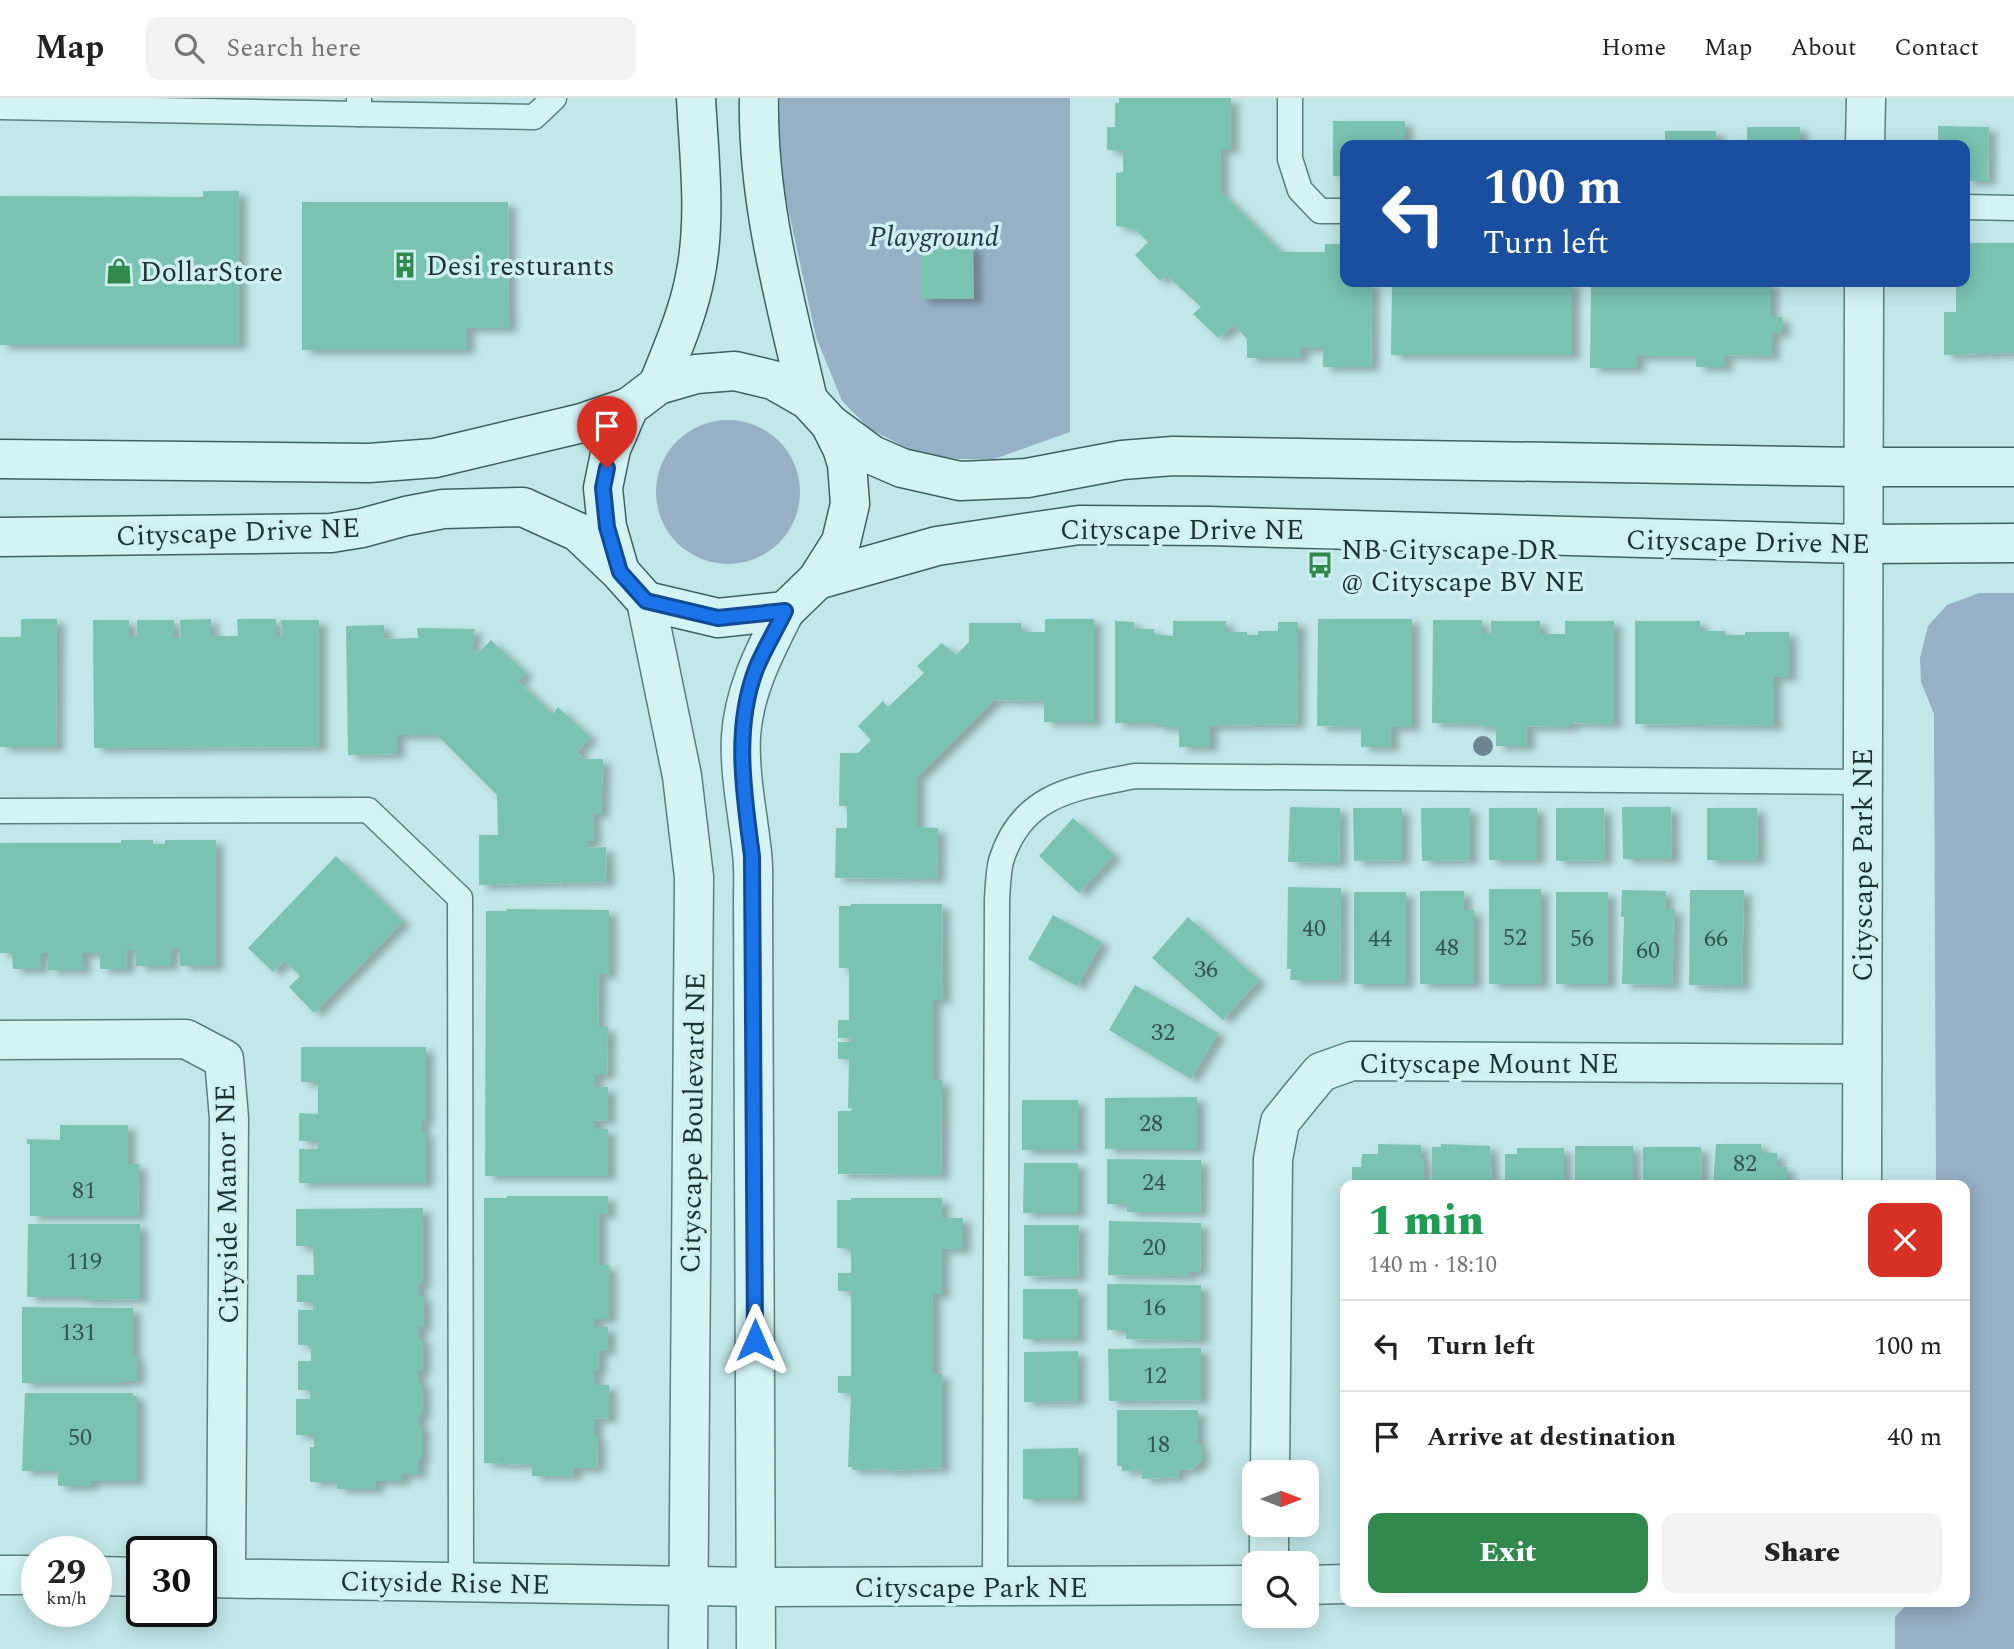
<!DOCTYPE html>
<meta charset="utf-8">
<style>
body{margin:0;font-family:Spectral,serif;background:#f2f2f2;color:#222;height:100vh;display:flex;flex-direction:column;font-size:26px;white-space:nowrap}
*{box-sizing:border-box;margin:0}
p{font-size:23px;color:#767676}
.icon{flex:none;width:38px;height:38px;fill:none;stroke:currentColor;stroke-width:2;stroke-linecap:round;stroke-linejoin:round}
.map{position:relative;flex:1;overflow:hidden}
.panel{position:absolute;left:1340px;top:1082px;width:630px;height:427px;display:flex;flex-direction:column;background:#fff;border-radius:14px;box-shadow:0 4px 18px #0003}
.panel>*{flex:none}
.guide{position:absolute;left:1340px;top:42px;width:630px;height:147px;border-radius:14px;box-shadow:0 4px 18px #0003;background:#1a4fa0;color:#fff;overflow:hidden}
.needle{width:46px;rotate:90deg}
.fabs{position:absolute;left:1242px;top:1362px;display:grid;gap:14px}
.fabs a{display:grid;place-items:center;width:77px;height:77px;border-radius:14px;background:#fff;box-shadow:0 4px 18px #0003;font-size:35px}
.speed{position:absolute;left:21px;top:1438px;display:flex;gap:14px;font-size:35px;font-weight:700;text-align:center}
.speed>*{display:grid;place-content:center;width:91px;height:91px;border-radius:50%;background:#fff;box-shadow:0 4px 18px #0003;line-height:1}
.speed small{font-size:18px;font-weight:400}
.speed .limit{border:4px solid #111;border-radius:10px;background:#fff;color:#111}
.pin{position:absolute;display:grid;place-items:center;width:60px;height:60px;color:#fff;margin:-72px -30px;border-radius:50% 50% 50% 0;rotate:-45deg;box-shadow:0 0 7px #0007}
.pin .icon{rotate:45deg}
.me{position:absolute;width:77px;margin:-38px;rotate:0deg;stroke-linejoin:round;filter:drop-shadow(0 0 5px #0008)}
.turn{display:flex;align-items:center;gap:24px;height:147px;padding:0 28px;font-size:32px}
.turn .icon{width:91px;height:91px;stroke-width:2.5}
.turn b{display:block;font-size:49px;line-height:60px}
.round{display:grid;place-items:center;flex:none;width:74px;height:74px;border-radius:14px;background:#f2f2f2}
.head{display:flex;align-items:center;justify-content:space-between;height:119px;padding:0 28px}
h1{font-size:42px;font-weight:800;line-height:52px;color:#1e9e55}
.cta{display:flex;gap:14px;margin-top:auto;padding:14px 28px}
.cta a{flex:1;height:80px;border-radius:14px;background:#31894e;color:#fff;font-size:28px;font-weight:800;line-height:80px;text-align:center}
.cta a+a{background:#f2f2f2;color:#222}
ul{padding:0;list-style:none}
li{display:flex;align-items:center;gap:21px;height:91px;padding:0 28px;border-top:2px solid #e0e0e0}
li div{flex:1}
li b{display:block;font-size:26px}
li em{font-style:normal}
header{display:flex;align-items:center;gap:42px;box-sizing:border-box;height:98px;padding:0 35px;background:#fff;border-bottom:2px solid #e0e0e0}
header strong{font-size:33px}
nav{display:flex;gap:38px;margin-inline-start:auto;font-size:24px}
.search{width:490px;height:63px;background:#f2f2f2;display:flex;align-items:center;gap:18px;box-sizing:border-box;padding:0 24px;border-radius:14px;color:#767676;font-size:26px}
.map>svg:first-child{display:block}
.green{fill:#96b0c5}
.building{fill:#7ac3b1;filter:url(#shadow)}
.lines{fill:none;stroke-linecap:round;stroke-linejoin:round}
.lane-casing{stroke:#5a807b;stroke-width:27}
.street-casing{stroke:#5a807b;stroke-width:41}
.secondary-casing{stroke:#3e625c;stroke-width:41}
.lane{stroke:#d3f3f4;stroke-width:24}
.street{stroke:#d3f3f4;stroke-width:38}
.secondary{stroke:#d3f3f4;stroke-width:38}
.tree{fill:#6c8592}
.route-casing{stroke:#114b97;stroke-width:18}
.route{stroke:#1a73e8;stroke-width:12}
.labels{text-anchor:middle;stroke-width:7;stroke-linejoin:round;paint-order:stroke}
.number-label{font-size:24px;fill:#34564f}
.park-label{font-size:28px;font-style:italic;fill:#26354c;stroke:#cfeff1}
.poi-label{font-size:28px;fill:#1d312e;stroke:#cfeff1;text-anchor:start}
.street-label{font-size:28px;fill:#1d312e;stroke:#cfeff1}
</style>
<header>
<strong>Map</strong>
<div class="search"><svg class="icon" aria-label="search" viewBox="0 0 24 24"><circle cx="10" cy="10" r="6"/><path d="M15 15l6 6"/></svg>Search here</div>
<nav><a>Home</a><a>Map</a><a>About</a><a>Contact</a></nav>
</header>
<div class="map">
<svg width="2014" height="1551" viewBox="0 0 2014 1551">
<defs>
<filter id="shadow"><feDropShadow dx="8" dy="4.5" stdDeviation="3.5" flood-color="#0004"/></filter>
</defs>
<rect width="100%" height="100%" fill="#c1e7e8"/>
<g class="green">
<path d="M780 0H1070V334L994 361H959L915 354 870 331 842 303 816 239 783 87 779 22Z"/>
<circle cx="728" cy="394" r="72"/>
<path d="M1979 495H2014V1551H1895V1519L1910 1503H1965V1087H1936L1934 616 1921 584 1920 560 1928 528 1947 507Z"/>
</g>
<g class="building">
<path d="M1119 0H1231V51H1221V94L1281 154H1325V146H1346V184H1372L1371 269H1323V250H1301V260H1247V241L1234 227 1218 240 1193 216 1201 209 1166 177 1160 183 1135 157 1148 144 1135 131 1116 128V75L1123 74V53L1107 52V29H1115V5H1119Z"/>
<path d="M1333 23H1405V47H1346V78H1333Z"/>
<path d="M1938 28 1989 29 1988 83H1965V47H1938Z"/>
<rect x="1747" y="29" width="53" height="18"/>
<rect x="1665" y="33" width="51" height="14"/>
<path d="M203 93H239V247H0V98L203 99Z"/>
<path d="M302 104H508L509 230H467V252H302Z"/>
<path d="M1965 145H2014V255L1944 257V214H1956V184H1965Z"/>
<path d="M921 148H973L974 201H921Z"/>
<path d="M1392 184H1572V257H1391Z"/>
<path d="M1591 184H1771V219H1782V235H1772V257L1770 258 1725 257V269H1696V258H1637V270H1590Z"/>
<path d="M21 521H57L56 649H0V539H21Z"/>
<path d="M211 521V538H238L237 521H276V539H282L281 522H319V649L94 650 93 522H129V539H137V522H174V540H181L180 522Z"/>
<path d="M1045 521H1094V624H1044V603L994 602 917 679V729L938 730 937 781 835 780 836 730H847V708H839L840 655H858L871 642 858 628 883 603 888 609 924 575 917 568 942 545 956 557 969 544V525H1021V534H1045Z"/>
<path d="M1318 521H1412V629H1391V649H1361V629L1317 628Z"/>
<path d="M1433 522H1482V535H1491V523H1540V536H1565V523H1614V626L1570 625V629L1527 628V648H1496V629L1477 628 1476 626 1432 625Z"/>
<path d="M1115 523 1134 524V531H1154V536L1173 538V523H1226V534H1247V537H1258V533H1278V524H1298L1297 626 1210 628V649H1179V629H1158V625H1115Z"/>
<path d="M1635 523H1700V533H1725V537H1745V534H1789V579H1774V628L1635 626Z"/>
<path d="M384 527V541L418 540 417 530 475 531 472 551 478 555 491 542 526 575 518 583 553 616 558 609 590 639 577 654 583 661H603L601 716H593L594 743H588V750L606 749 607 784 479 787V737H498L497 697 437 637H397V656L348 657 346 528Z"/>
<path d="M1290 709 1340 710 1339 765 1288 764Z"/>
<path d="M1622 709H1671L1672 761H1623Z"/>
<path d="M1353 710H1402V762L1354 763Z"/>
<path d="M1421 710H1470V762L1422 763Z"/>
<rect x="1489" y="710" width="48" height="52"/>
<path d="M1556 710H1604L1605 762 1556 763Z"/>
<path d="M1707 710H1757L1758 762H1707Z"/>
<path d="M1073 720 1114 757 1079 795 1039 758Z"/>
<path d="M121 742H153V746H165V742H216V868H180V851H171V868H136V852H127V871H100V855H83V872H48V855H41V871H13L12 855H0V745H121Z"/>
<path d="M336 758 403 823 314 915 289 889 300 878 285 863 273 874 248 850Z"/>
<path d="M1288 789 1341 790 1340 882H1290L1291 871H1287Z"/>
<rect x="1489" y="791" width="52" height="95"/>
<path d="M1622 792 1666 793 1665 811H1675L1672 887 1622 886 1624 819H1621Z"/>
<path d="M1690 792H1744L1742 888 1689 887Z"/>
<path d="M1420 793H1464V812H1474V886H1420Z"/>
<rect x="1354" y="794" width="52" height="92"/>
<rect x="1556" y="794" width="52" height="92"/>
<path d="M851 806H942L943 902H933V982H942L941 1077 838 1076V1013H851L852 1010H848L849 961H838V944H851V940H838V922H849V870H839V808H851Z"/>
<path d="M507 811 609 812V876H599L598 929H608L607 977H595V989H608V1023L595 1022V1031H608V1078H485L486 813H507Z"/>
<path d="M1053 817 1102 844 1077 888 1028 861Z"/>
<path d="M1188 819 1259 882 1223 922 1152 860Z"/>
<path d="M1135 887 1218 935 1191 981 1109 932Z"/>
<path d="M301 949H426V1023H422V1034H426V1085H299V1051H318V1043H299V1015L318 1016V984H301Z"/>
<path d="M1197 999V1051H1105V1000Z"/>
<rect x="1022" y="1002" width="56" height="50"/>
<path d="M60 1027H128V1066H139L138 1118H30V1046H27V1041L60 1042Z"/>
<path d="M1378 1046 1421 1047V1061H1424V1087H1352V1069H1361L1362 1056H1378Z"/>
<path d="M1441 1046 1490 1048 1492 1087H1432V1049H1441Z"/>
<path d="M1716 1046H1761V1055H1777V1069H1787V1087H1713Z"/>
<rect x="1575" y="1048" width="58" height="39"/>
<path d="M1643 1049H1701L1702 1087H1643Z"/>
<path d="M1517 1050H1564V1087H1505V1056H1517Z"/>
<path d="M1107 1061 1201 1062 1200 1114H1127V1106H1107Z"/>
<path d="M1024 1065H1078V1115H1023Z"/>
<path d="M507 1098H608V1116H599V1167H609V1221H595V1229H608V1253H599V1272H595V1287H609V1321L595 1320V1339H598L597 1370H574V1378H532V1367L484 1365V1100H507Z"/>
<path d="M851 1100H942V1120H963V1151H942V1196H933V1276H942V1370L887 1373V1371L852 1372V1369H848L851 1295H838V1278H851V1193H838V1175H851V1151L837 1150V1102H851Z"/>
<path d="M423 1110V1186H419V1198H424V1229H419V1241H423V1272H419V1285H423V1317H419V1328H422V1361H419V1376H402V1383H376V1391H337V1384H310V1349H314V1337H296V1301H310V1292H298V1263H311V1247H298V1212H313V1204H297V1177H314L313 1148H296V1111Z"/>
<path d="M1109 1123 1201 1125 1200 1174H1189V1178L1108 1177Z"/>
<path d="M28 1126H140V1201L82 1202V1199H27Z"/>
<path d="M1024 1127H1079L1078 1179 1024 1178Z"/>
<path d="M1107 1186 1201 1187V1242L1126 1241V1232H1107Z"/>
<rect x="1023" y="1191" width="55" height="50"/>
<path d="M22 1209 133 1210V1258H137V1283H123V1285H22Z"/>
<path d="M1201 1250V1302L1109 1303 1108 1251Z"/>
<path d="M1078 1253V1303L1024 1304V1254Z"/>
<path d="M25 1295H133V1298H137V1383H91V1388H58V1373H22Z"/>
<path d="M1117 1312H1198V1345L1201 1348 1202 1362 1193 1371 1178 1372 1179 1379 1142 1381 1141 1372 1122 1373V1368H1117Z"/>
<path d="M1078 1350V1401H1023V1351Z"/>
</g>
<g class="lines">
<g class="lane-casing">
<g id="lane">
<path d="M1290 0V61L1300 92 1320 113H1346"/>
<path d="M0 9 359 16V0"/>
<path d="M359 16 534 19 554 0"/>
<path d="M1965 109 2014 110"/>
<path d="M0 713 368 712 460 800 461 1484"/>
<path d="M995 1488 997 801C998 789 998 775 1001 763 1022 695 1075 690 1135 678L1862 684"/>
</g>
</g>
<g class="street-casing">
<g id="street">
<path d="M1865 47 1866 0"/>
<path d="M646 503 682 678 694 779 688 1551"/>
<path d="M0 942 186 941 224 961 229 1020 226 1480"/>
<path d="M1862 1087 1864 184"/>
<path d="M1270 1374 1273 1061 1280 1024 1301 998 1321 974 1352 963 1862 966"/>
<path d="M1269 1465V1426"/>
<path d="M0 1477H37"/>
<path d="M96 1478 142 1479"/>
<path d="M201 1480 756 1489 1255 1487"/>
<path d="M1307 1487 1346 1486"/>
<path d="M756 1551 753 803C753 787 754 771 752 755 748 717 739 676 741 638 744 592 765 553 785 513"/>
</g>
</g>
<g class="secondary-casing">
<g id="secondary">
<path d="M759 0C757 103 785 202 808 302"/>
<path d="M658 287C672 252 688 216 695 179 707 121 699 59 696 0"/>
<path d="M830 326 872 357 902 370 960 383 1027 380 1122 362 1173 358 1862 369H2014"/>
<path d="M0 361 369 365 435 360 582 325 629 309"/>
<path d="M0 439 331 435 362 430 406 418 443 411 523 409 578 434 620 474 646 503 718 520 785 513 817 482 841 444 850 406 847 366 842 350 830 326 808 302 773 282 735 273 696 276 658 287 629 309 611 351 603 390 607 429 620 474"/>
<path d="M817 482 937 448 1079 427 1209 428 1862 446 2014 445"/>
</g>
</g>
<use href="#lane" class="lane"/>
<use href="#street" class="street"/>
<use href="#secondary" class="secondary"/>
</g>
<circle class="tree" cx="1483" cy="648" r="10"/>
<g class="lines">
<g class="route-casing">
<path id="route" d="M607 370 603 390 607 429 620 474 646 503 718 520 785 513C776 532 764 551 756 571 733 631 744 696 752 758L755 1242"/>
</g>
<use href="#route" class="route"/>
</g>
<defs>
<g id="building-bare" transform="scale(2.1)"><path d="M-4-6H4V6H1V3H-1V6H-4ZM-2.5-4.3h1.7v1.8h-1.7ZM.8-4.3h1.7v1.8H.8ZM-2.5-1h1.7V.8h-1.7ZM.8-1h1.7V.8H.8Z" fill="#31894e" stroke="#cfeff1" stroke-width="2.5" paint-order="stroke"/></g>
<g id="shop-bare" transform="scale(2.1)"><path d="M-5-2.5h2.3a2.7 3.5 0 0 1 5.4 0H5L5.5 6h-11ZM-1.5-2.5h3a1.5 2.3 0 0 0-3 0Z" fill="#31894e" stroke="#cfeff1" stroke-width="2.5" paint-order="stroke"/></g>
<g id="bus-bare" transform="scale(2.1)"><path d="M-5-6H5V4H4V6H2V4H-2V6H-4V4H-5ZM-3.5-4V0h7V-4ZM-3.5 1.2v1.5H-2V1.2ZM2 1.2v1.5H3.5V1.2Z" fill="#31894e" stroke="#cfeff1" stroke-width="2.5" paint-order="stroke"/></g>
</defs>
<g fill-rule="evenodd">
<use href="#building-bare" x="405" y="167"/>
<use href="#shop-bare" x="119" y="173"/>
<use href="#bus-bare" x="1320" y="467"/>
</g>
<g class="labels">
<g class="number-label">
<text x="1314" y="838">40</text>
<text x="1515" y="847">52</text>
<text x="1380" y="848">44</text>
<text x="1582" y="848">56</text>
<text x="1716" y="848">66</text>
<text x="1447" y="857">48</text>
<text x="1648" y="860">60</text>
<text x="1206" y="879">36</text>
<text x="1163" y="942">32</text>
<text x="1151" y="1033">28</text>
<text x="1745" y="1073">82</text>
<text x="1154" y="1092">24</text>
<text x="84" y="1100">81</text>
<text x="1154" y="1157">20</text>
<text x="84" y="1171">119</text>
<text x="1154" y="1217">16</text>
<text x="78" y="1242">131</text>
<text x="1155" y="1285">12</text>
<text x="80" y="1347">50</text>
<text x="1158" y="1354">18</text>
</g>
<g class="park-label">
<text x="934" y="148">Playground</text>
</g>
<g class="poi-label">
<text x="426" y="177">Desi resturants</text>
<text x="140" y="183">DollarStore</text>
<text x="1341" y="461">NB Cityscape DR<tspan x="1341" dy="32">@ Cityscape BV NE</tspan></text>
</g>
<g class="street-label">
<text x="1182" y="441">Cityscape Drive NE</text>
<text transform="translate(238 433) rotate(-2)" y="10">Cityscape Drive NE</text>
<text transform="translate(1748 443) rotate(1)" y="10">Cityscape Drive NE</text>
<text transform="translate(1862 767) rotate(-90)" y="10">Cityscape Park NE</text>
<text x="1489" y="975">Cityscape Mount NE</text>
<text transform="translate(692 1025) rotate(-89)" y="10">Cityscape Boulevard NE</text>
<text transform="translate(226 1106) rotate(-91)" y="10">Cityside Manor NE</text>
<text transform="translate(445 1484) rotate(1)" y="10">Cityside Rise NE</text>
<text x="971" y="1499">Cityscape Park NE</text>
</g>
</g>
</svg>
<div class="fabs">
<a><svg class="needle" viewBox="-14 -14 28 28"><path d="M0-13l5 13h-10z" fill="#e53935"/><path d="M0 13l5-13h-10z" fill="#767676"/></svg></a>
<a><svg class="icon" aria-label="search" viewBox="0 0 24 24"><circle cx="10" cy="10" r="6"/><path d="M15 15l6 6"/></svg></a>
</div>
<div class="speed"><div>29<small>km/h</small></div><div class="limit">30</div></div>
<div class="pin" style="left:607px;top:370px;background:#d93025"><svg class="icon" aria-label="arrive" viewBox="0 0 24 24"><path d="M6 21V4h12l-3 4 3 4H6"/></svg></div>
<svg class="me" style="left:755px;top:1242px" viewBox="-20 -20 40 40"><path d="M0-17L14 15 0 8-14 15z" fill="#1a73e8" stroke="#fff" stroke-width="4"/></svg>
<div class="guide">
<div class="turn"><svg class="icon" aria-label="left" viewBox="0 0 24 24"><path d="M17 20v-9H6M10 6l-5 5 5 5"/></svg><div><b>100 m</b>Turn left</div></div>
</div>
<section class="panel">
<div class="head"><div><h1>1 min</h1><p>140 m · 18:10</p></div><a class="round" style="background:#d93025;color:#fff"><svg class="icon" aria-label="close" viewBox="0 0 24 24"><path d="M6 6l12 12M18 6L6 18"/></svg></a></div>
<ul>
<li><svg class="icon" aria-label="left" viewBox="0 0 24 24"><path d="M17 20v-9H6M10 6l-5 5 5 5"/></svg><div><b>Turn left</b></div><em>100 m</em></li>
<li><svg class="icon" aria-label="arrive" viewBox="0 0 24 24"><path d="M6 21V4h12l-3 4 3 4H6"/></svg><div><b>Arrive at destination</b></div><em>40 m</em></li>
</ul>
<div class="cta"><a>Exit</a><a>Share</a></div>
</section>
</div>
